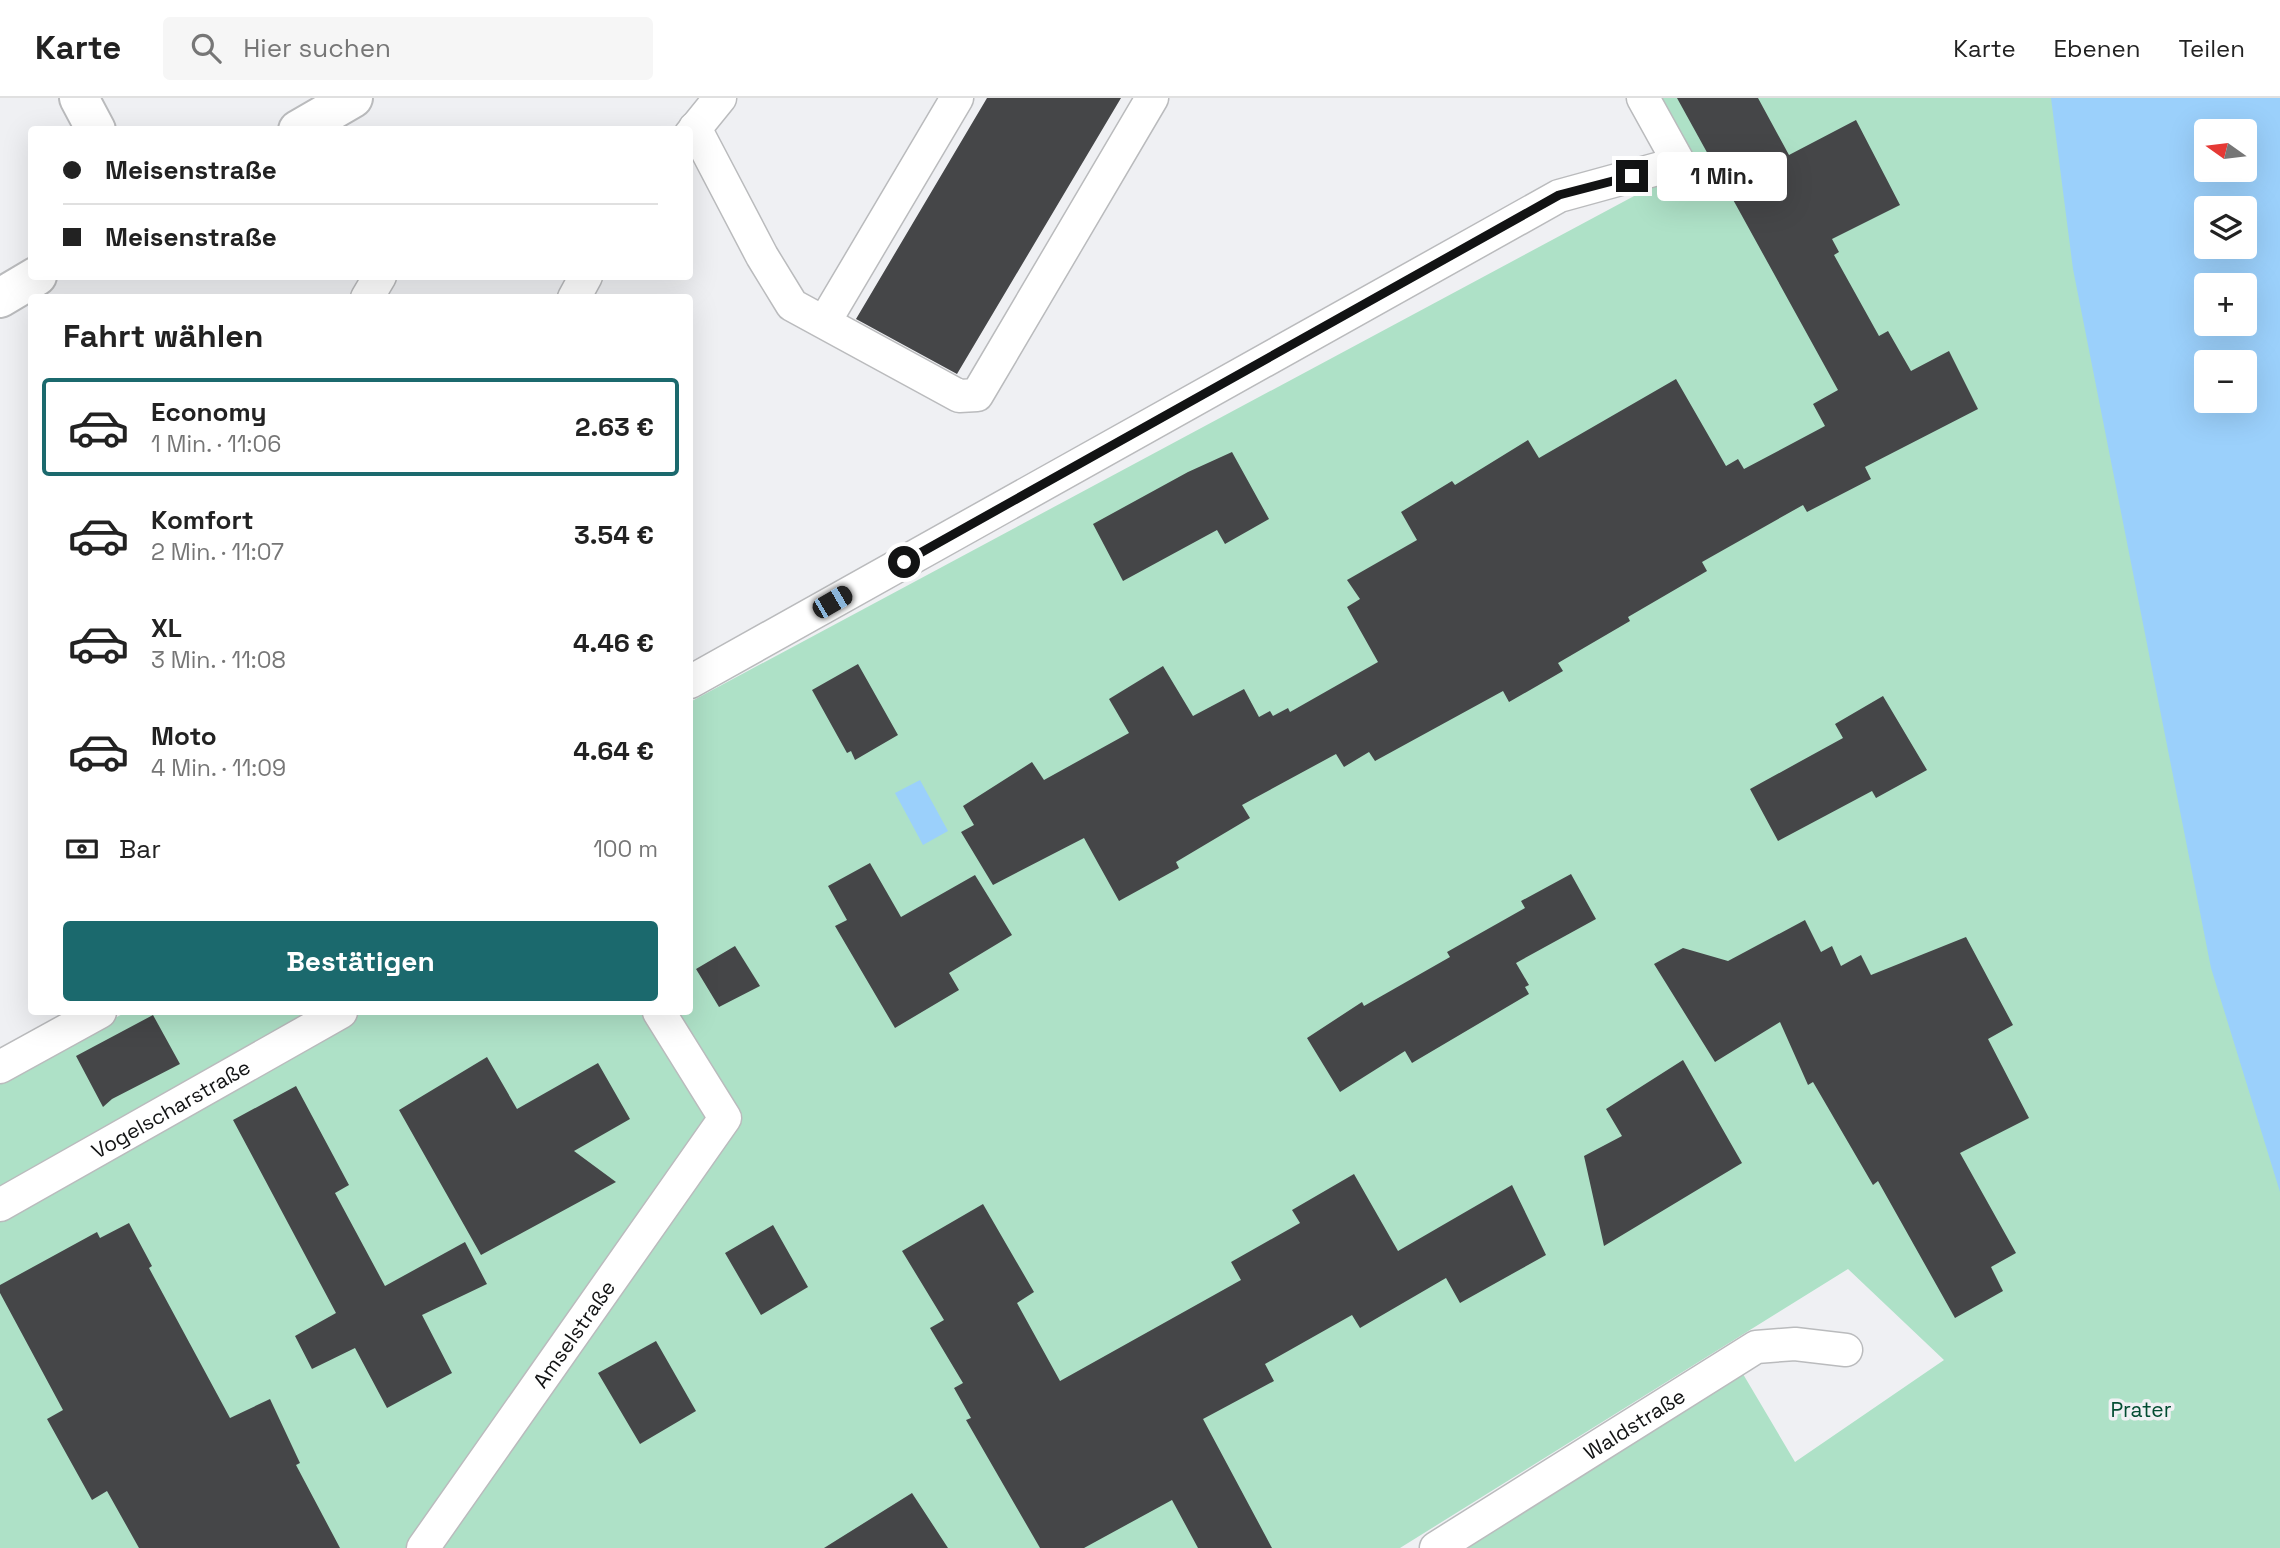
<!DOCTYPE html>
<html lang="de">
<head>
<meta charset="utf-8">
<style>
	:root { --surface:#fff; --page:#f6f6f6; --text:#222; --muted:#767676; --line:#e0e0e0; --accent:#1b696d }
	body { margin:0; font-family:"Space Grotesk",sans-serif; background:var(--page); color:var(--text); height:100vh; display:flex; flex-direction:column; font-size:26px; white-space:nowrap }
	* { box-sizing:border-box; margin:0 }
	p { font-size:23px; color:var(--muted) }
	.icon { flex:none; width:38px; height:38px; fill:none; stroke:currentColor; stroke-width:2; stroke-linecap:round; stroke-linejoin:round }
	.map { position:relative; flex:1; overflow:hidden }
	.drawer { position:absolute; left:28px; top:196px; width:665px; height:721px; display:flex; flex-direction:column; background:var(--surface); border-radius:7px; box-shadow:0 7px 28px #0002 }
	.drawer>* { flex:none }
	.banner { position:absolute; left:28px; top:28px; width:665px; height:154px; border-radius:7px; box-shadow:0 7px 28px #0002; display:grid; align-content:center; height:154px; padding:0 35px; background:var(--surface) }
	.needle { width:46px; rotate:284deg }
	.tools { position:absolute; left:2194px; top:21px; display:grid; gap:14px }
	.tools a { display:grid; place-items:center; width:63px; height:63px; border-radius:7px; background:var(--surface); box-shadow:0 7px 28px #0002; font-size:35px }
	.end { position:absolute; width:32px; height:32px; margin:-16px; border:9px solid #121314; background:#fff; box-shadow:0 0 0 4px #fff }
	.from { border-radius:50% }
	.bubble { position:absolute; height:49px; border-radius:7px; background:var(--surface); box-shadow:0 7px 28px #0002; font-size:23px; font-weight:800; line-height:49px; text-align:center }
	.car { position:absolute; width:21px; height:42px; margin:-21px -10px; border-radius:9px; box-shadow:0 0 5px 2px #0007; background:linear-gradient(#222 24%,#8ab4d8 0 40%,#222 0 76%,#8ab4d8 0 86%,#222 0) }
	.banner b { display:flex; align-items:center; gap:24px; height:66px; font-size:26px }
	.banner b+b { border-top:2px solid var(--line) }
	.banner i { width:18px; height:18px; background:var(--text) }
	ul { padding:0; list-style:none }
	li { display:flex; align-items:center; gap:21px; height:98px; margin:0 14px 10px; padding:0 21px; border:4px solid transparent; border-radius:7px }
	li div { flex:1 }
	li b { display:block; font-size:26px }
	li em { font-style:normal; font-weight:800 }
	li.on { border-color:var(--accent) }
	li>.icon { width:63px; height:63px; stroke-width:1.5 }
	h2 { padding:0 35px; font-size:32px; line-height:84px }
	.pay { display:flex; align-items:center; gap:18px; height:77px; padding:0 35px; font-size:26px }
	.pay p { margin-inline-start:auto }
	.action { display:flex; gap:14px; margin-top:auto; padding:14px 35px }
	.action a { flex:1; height:80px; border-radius:7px; background:var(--accent); color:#fff; font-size:28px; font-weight:800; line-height:80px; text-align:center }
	header { display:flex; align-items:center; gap:42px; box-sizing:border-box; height:98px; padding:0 35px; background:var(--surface); border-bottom:2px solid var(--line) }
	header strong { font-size:33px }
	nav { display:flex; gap:38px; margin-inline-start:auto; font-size:24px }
	.search { width:490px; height:63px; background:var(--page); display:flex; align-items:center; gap:18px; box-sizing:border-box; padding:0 24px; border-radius:7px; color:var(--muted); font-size:26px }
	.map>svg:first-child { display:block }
	.green { fill:#aee1c7; fill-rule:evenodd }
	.water { fill:#9bd0fb; fill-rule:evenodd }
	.building { fill:#454648 }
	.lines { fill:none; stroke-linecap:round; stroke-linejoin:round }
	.service-casing { stroke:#babbbd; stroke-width:35 }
	.minor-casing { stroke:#babbbd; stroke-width:42 }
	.service { stroke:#fff; stroke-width:32 }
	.minor { stroke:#fff; stroke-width:38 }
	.route { stroke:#121314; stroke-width:9 }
	.labels { text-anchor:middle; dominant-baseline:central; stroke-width:7; stroke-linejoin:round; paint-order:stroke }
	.street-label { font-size:21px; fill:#121314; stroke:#eff0f3 }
	.park-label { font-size:21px; fill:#034c32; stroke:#eff0f3 }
</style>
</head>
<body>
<header>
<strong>Karte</strong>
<div class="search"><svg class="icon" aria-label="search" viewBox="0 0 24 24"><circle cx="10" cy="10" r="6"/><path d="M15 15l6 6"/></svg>Hier suchen</div>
<nav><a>Karte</a><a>Ebenen</a><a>Teilen</a></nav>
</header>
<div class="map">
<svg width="2280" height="1450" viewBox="0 0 2280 1450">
	<rect width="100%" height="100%" fill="#eff0f3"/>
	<path class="green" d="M1657 0H2280V1450H1467L1743 1276 1795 1364 1944 1262 1848 1171 1400 1450H0V983L126 914H690V604L1692 67ZM2207 33H2245V72H2207ZM2207 110H2245V149H2207ZM2207 187H2245V226H2207ZM2207 264H2245V303H2207Z"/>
	<path class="water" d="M2051 0H2280V1094L2211 870 2073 171ZM2207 33H2245V72H2207ZM2207 110H2245V149H2207ZM2207 187H2245V226H2207ZM2207 264H2245V303H2207Z
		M920 682 948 733 923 747 895 695Z"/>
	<path class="building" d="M987 0H1121L957 276 856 221Z
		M1677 0H1758L1789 57 1856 22 1900 107 1832 141 1839 154 1834 157 1879 238 1888 233 1911 273 1949 253 1978 311 1865 369 1871 381 1807 414 1803 407 1702 464 1707 473 1628 519 1630 523 1558 565 1563 573 1509 604 1503 593 1375 663 1369 654 1344 669 1336 656 1242 707 1250 720 1176 764 1179 770 1119 803 1084 740 993 787 961 734 974 727 963 708 1032 664 1044 682 1129 635 1109 601 1163 568 1193 618 1244 591 1259 619 1270 613 1273 618 1288 610 1290 614 1378 564 1347 509 1360 501 1347 482 1417 442 1401 414 1452 383 1455 387 1528 342 1539 360 1676 281 1726 368 1738 361 1744 371 1825 328 1813 306 1838 292Z
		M1232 354 1269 421 1225 446 1217 432 1123 483 1093 426 1188 374Z
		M858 566 898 637 855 662 851 653 847 655 812 592Z
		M1883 598 1927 672 1876 700 1872 693 1778 743 1750 691 1843 640 1835 626Z
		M870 765 901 819 975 777 1012 837 949 875 959 892 895 930 835 828 847 822 828 788Z
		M1571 776 1596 821 1516 865 1529 887 1525 889 1529 896 1412 965 1405 953 1340 994 1307 940 1362 904 1364 908 1450 859 1447 854 1525 810 1521 803Z
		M1805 822 1821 854 1832 848 1841 868 1861 857 1871 877 1966 839 2013 927 1988 941 2029 1020 1960 1055 2016 1155 1991 1169 2003 1193 1955 1220 1878 1083 1873 1087 1813 984 1808 987 1780 924 1715 964 1654 866 1683 850 1728 863Z
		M735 848 760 888 719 909 696 871Z
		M153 917 180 966 112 1001 103 1009 76 958Z
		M487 959 517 1011 598 965 630 1021 574 1053 616 1084 481 1157 399 1012Z
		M1683 962 1742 1065 1604 1148 1584 1058 1622 1038 1606 1011Z
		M296 988 349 1087 335 1095 385 1188 465 1144 487 1186 422 1217 452 1275 387 1310 355 1250 312 1271 295 1238 336 1215 233 1022Z
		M1354 1076 1398 1153 1512 1087 1546 1157 1460 1205 1446 1180 1360 1230 1352 1217 1265 1266 1274 1283 1203 1321 1272 1450H1198L1172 1402 1084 1450H1040L966 1322 971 1320 954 1290 963 1285 930 1230 944 1222 902 1153 983 1106 1034 1194 1017 1205 1060 1283 1241 1182 1231 1164 1300 1125 1292 1112Z
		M129 1125 152 1168 149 1170 230 1320 270 1301 300 1365 296 1367 340 1450H139L107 1393 92 1402 47 1321 63 1312 0 1195V1187L97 1134 100 1140Z
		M773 1127 808 1189 761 1217 725 1155Z
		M656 1243 696 1313 640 1346 598 1275Z
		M912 1395 948 1450H824Z"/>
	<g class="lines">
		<defs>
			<g id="service">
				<path d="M695 30 762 158 792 207 959 298 977 297 1152 0"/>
				<path d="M690 37 720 0"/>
				<path d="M367 200 380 178"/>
				<path d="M574 200 586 178"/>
				<path d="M825 223 957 0"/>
				<path d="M690 584 1559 98 1679 65 1643 0"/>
				<path d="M0 969 100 914"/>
				<path id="s1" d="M0 1107 341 914"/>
				<path id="s2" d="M423 1450 725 1020 659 914"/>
				<path id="s3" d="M1436 1450 1756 1249 1795 1246 1846 1252"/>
			</g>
			<path id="minor" d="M79 0 96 32
				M298 32 353 0
				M0 200 37 178"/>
		</defs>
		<use href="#service" class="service-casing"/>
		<use href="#minor" class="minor-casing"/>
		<use href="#service" class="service"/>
		<use href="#minor" class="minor"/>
	</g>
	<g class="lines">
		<path class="route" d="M904 464 1559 97 1632 78"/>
	</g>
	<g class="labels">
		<g class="street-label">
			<text stroke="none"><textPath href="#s1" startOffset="196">Vogelscharstraße</textPath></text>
			<text stroke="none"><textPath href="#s2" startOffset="262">Amselstraße</textPath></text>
			<text stroke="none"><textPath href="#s3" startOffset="234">Waldstraße</textPath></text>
		</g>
		<g class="park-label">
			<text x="2141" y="1311">Prater</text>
		</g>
	</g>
</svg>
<div class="tools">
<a><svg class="needle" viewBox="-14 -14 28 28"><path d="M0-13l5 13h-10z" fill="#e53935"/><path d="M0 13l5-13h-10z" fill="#767676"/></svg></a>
<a><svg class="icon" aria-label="layers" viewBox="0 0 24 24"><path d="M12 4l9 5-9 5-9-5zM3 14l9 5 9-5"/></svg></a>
<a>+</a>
<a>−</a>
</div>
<i class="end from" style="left:904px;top:464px"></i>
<i class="end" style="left:1632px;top:78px"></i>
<div class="bubble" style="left:1657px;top:54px;width:130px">1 Min.</div>
<i class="car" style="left:832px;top:504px;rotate:60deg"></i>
<div class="banner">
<b><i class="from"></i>Meisenstraße</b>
<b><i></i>Meisenstraße</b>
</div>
<section class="drawer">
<h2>Fahrt wählen</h2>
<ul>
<li class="on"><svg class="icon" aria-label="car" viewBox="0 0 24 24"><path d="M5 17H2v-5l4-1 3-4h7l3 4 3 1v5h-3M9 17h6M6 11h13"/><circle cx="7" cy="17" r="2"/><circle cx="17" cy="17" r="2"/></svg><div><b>Economy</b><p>1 Min. · 11:06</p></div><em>2.63 €</em></li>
<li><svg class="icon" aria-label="car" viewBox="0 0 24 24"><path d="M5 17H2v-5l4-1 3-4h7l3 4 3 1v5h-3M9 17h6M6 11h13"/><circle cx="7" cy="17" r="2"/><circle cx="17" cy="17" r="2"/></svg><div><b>Komfort</b><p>2 Min. · 11:07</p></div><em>3.54 €</em></li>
<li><svg class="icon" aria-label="car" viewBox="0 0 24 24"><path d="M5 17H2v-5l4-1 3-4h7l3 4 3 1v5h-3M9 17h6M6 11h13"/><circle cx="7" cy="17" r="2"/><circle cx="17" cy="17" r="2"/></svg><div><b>XL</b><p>3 Min. · 11:08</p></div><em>4.46 €</em></li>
<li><svg class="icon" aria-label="car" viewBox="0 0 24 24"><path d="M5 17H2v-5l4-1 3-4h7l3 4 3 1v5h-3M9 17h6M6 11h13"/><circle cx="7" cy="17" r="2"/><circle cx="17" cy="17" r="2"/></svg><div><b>Moto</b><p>4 Min. · 11:09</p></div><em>4.64 €</em></li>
</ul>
<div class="pay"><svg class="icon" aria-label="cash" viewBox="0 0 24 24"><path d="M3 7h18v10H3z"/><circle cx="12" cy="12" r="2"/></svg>Bar<p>100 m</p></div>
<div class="action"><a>Bestätigen</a></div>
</section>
</div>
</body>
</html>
